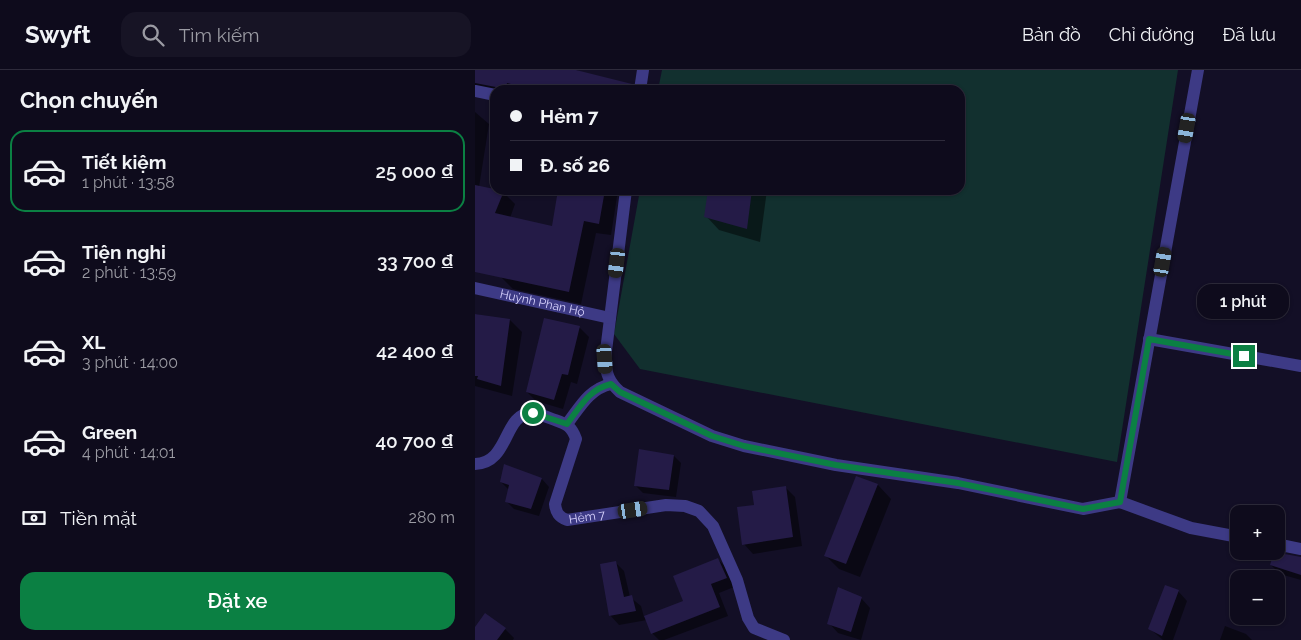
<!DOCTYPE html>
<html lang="vi">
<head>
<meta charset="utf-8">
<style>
	:root { --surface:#0e0b1c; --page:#171425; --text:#f1f3f6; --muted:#9b9ba3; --line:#2e2b3b; --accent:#0b8043 }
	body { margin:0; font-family:Raleway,sans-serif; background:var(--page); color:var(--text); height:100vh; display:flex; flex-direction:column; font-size:19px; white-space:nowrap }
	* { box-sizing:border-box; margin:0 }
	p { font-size:16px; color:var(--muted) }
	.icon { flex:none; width:28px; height:28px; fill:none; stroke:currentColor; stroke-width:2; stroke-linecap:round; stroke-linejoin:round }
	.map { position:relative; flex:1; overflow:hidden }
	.details { display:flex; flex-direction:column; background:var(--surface); width:475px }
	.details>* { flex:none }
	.hud { position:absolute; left:15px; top:15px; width:475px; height:110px; border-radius:15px; box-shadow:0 1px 4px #0004,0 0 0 1px var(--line); display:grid; align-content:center; height:110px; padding:0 20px; background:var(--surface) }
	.tools { position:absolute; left:755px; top:435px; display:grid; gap:10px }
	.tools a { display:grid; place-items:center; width:55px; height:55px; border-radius:10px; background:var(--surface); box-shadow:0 1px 4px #0004,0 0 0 1px var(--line); font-size:25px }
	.end { position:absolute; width:22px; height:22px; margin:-11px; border:6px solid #0b8043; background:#fff; box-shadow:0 0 0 2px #fff }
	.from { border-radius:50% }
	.bubble { position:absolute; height:35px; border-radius:15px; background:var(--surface); box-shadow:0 1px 4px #0004,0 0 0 1px var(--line); font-size:16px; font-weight:600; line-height:35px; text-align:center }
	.car { position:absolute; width:15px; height:30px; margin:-15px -8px; border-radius:6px; box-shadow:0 0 4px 1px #0007; background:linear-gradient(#222 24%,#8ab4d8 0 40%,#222 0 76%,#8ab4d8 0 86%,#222 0) }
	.hud b { display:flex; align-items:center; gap:18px; height:48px; font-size:19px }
	.hud b+b { border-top:1px solid var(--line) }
	.hud i { width:12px; height:12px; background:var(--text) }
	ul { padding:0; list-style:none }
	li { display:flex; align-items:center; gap:15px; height:82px; margin:0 10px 8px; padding:0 10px; border:2px solid transparent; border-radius:15px }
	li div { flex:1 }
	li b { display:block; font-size:19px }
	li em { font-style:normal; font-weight:600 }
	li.current { border-color:var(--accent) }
	li>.icon { width:45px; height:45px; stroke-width:1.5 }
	h2 { padding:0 20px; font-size:22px; line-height:60px }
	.pay { display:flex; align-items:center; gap:12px; height:55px; padding:0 20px; font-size:19px }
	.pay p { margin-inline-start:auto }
	.action { display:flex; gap:10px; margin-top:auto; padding:10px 20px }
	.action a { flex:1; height:58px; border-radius:15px; background:var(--accent); color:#fff; font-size:20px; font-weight:600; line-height:58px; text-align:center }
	header { display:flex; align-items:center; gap:30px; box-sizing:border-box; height:70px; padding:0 25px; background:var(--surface); border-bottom:1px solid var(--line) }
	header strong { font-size:24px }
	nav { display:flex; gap:28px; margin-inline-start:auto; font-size:18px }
	.search { width:350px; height:45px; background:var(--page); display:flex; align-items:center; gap:12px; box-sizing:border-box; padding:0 18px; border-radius:15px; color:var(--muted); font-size:19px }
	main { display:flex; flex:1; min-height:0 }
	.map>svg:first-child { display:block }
	.green { fill:#12302f }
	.shadow { fill:#0007 }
	.building { fill:#241b47 }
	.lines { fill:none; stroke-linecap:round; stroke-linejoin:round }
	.minor { stroke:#3d3a85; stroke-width:12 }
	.route { stroke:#0b8043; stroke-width:6 }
	.labels { text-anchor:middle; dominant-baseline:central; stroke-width:4.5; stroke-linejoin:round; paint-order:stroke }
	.street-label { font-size:12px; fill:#d9d4ff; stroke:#130f26 }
</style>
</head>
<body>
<header>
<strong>Swyft</strong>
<div class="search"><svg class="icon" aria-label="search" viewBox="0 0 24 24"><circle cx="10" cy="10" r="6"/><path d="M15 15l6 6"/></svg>Tìm kiếm</div>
<nav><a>Bản đồ</a><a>Chỉ đường</a><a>Đã lưu</a></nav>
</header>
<main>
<section class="details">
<h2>Chọn chuyến</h2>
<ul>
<li class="current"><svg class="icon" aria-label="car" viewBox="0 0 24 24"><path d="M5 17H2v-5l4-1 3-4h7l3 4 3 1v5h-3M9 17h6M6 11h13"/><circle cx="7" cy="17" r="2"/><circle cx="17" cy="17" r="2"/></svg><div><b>Tiết kiệm</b><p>1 phút · 13:58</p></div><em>25 000 ₫</em></li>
<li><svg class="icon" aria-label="car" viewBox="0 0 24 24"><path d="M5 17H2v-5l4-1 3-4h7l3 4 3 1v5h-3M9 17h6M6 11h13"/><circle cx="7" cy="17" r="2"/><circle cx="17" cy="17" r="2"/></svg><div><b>Tiện nghi</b><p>2 phút · 13:59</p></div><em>33 700 ₫</em></li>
<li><svg class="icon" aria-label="car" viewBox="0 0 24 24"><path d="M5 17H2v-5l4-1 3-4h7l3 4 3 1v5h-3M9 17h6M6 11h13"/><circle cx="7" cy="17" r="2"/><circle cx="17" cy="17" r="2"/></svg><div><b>XL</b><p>3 phút · 14:00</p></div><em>42 400 ₫</em></li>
<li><svg class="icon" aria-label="car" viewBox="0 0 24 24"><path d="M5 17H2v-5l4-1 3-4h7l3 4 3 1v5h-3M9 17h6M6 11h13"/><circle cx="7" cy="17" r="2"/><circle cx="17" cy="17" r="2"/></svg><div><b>Green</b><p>4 phút · 14:01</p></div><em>40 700 ₫</em></li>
</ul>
<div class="pay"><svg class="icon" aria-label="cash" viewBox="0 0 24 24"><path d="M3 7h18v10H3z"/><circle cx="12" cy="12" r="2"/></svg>Tiền mặt<p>280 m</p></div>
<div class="action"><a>Đặt xe</a></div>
</section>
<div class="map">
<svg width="826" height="570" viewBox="0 0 826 570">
	<rect width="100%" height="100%" fill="#130f26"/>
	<path class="green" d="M187 0H703L642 392 165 299 139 264 165 120H485V20H183Z"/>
	<path class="shadow" d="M0 0H101L156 20 0 21Z
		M0 42 14 54 4 117 28 122 40 134 35 148 78 157 84 120H143L136 165 121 163 106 234 38 219 26 207 0 199Z
		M234 120H292L285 172 244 160 231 146Z
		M0 244 35 250 47 262 37 326 0 316Z
		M70 250 105 258 114 267 102 314 96 312 88 339 61 331 52 322Z
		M165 381 199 386 206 393 201 427 168 423 161 416Z
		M382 408 403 415 416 429 385 507 364 499 350 485Z
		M67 409 74 417 64 446 39 439 31 431 34 420 26 412Z
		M310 417 320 427 327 476 278 484 269 474 281 436Z
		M826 487V510L805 504 796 495Z
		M243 490 252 498 259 517 244 523 253 546 189 570H184L177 563 172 550 144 555 135 545 140 492 149 501 155 527 166 536 169 547 210 532Z
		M703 521 712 531 698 570H688L675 559Z
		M386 528 395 538 386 570 363 563 354 553Z
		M750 556 771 564 777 570H745Z
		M0 559H30L39 568 38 570H0Z"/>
	<path class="building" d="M0 0H101L157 14 156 20H58L32 13 31 19 0 13Z
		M0 115 29 121 20 143 77 156 83 120H130L124 154 109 151 94 222 0 202Z
		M233 120H277L272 159 229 147Z
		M0 244 35 249 26 316 2 309 3 306H0Z
		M69 248 105 256 93 305 87 304 79 330 51 322Z
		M164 379 199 385 194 420 159 416Z
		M29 394 67 408 56 439 30 432 34 415 25 412Z
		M381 406 403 414 371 494 349 486Z
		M311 416 318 467 267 475 262 437 279 435 277 421Z
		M799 482 826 487V505L795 495Z
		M243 488 252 508 236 514 245 537 176 564 169 546 208 531 198 506Z
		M141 491 149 527 157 525 161 541 134 546 125 494Z
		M690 515 704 520 687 566 673 559Z
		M363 517 387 527 376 562 352 554Z
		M10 543 31 558 22 570H0V557Z"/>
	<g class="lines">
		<g class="minor">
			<path d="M165 20 168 0"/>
			<path d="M0 21 20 25"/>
			<path d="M151 120 130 289C131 304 134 312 145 322L237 366 269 376 361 395 483 413 608 439 645 432"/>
			<path id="s1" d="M0 218 135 248"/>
			<path d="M674 269 826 296"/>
			<path d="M92 354C105 337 114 319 136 314"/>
			<path id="s2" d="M0 394C35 393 28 343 57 343 64 343 73 348 80 350 92 354 97 357 101 369L80 434C81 443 84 447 92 450L191 435 210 436 224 441 238 456 262 510 273 548 279 558 309 570"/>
			<path d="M645 432 723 0"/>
			<path d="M645 432 716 458 764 467"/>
			<path d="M801 474 826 479"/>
		</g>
	</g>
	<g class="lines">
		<path class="route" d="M58 343 92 354C105 337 114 319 136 314L145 322 237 366 269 376 361 395 483 413 608 439 645 432 674 269 769 286"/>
	</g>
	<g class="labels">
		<g class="street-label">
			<text stroke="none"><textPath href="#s1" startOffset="69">Huỳnh Phan Hộ</textPath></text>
			<text stroke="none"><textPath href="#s2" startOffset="245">Hẻm 7</textPath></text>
		</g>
	</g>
</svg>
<div class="tools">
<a>+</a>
<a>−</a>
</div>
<i class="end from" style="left:58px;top:343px"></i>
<i class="end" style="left:769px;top:286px"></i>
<div class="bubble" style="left:722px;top:214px;width:92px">1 phút</div>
<i class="car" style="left:712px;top:58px;rotate:190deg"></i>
<i class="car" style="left:688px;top:192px;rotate:10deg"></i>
<i class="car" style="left:142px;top:193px;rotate:187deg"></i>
<i class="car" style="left:130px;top:289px;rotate:176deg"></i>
<i class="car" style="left:158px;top:440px;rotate:81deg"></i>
<div class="hud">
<b><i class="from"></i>Hẻm 7</b>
<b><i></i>Đ. số 26</b>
</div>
</div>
</main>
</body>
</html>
